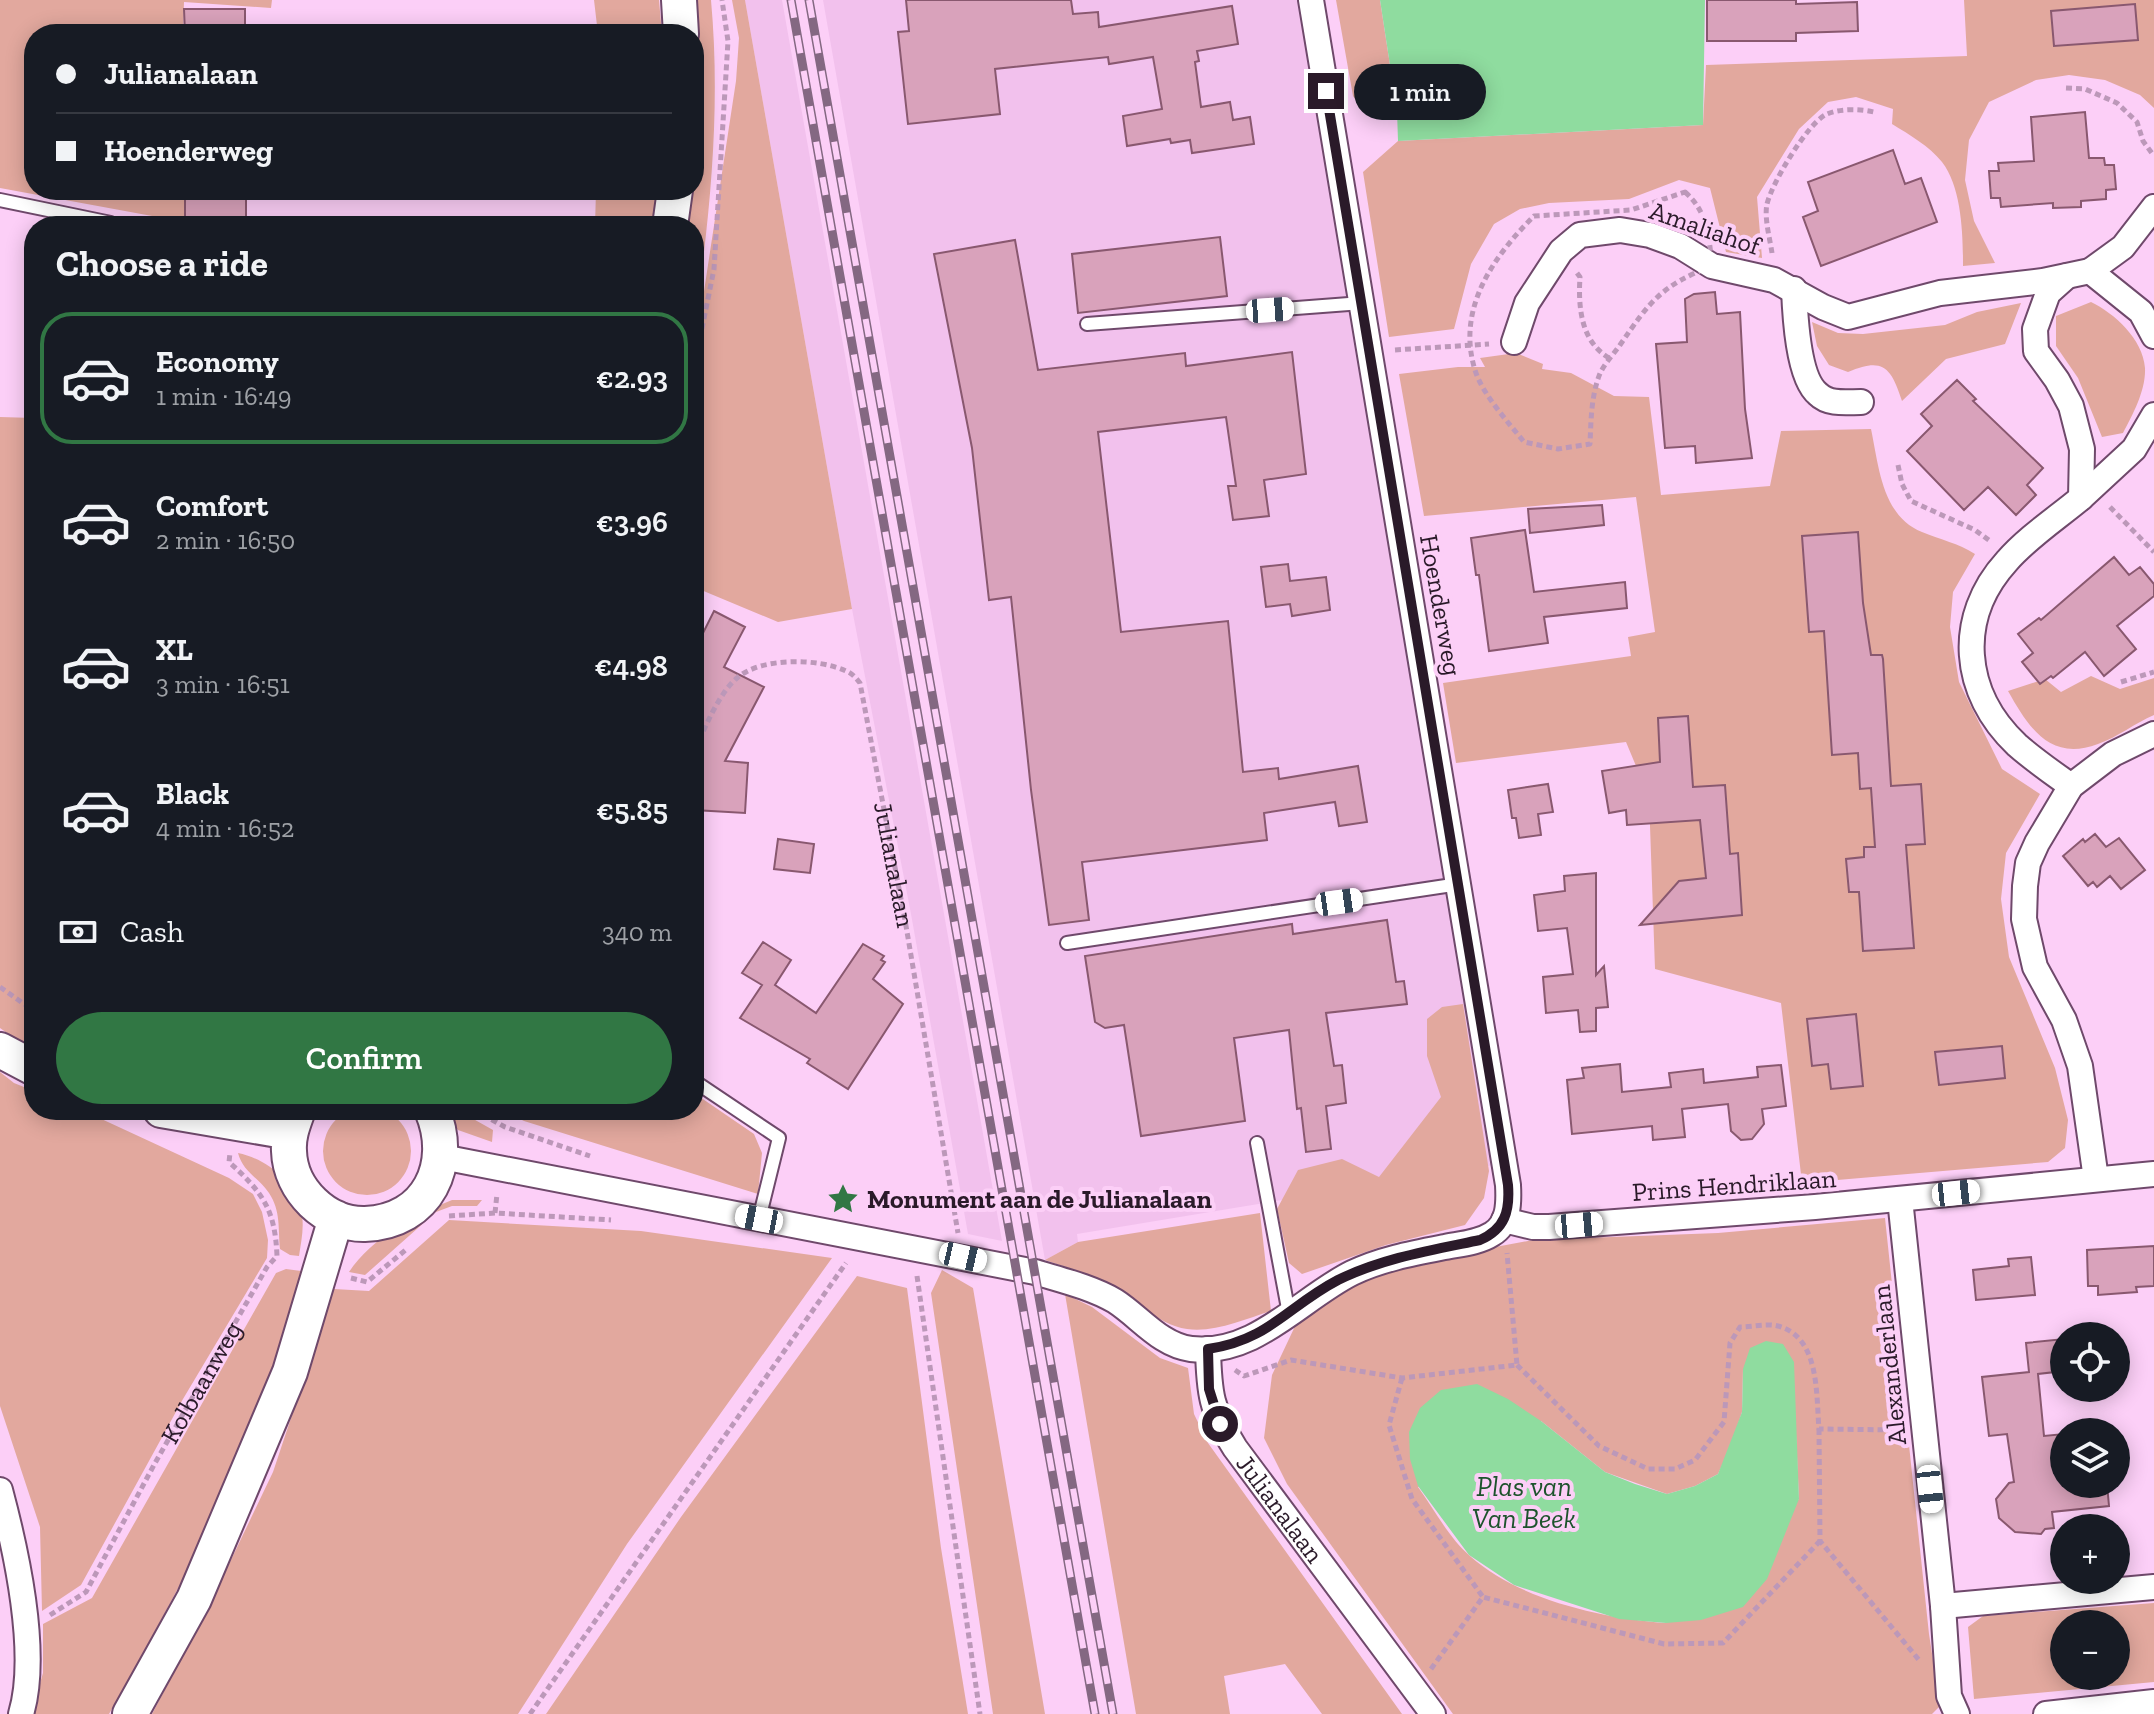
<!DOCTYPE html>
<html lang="en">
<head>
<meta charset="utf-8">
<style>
	:root { --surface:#171b24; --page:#20242c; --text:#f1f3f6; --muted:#9ea1a6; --line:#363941; --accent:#317744 }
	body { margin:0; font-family:"Zilla Slab",serif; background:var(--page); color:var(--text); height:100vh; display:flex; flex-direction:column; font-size:30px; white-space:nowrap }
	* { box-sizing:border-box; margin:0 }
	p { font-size:26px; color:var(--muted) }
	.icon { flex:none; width:44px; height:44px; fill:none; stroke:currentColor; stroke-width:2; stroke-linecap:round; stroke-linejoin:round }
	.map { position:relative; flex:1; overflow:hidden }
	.details { position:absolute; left:24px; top:216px; width:680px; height:904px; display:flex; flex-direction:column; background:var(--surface); border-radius:32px; box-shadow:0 4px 20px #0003 }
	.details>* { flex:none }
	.hud { position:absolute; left:24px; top:24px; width:680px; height:176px; border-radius:32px; box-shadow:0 4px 20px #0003; display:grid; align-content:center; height:176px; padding:0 32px; background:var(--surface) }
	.fabs { position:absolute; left:2050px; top:1322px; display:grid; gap:16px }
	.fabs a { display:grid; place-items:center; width:80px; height:80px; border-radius:50%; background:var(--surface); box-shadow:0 4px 20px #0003; font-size:40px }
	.end { position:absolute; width:36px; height:36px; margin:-18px; border:10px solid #2a1a29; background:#fff; box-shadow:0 0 0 4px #fff }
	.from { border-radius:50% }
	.bubble { position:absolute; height:56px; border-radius:28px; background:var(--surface); box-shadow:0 4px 20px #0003; font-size:26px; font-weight:600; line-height:56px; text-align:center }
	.car { position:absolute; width:24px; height:48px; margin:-24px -12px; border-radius:10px; box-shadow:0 0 6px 2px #0007; background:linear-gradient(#fff 24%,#345 0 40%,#fff 0 76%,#345 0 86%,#fff 0) }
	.hud b { display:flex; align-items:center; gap:28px; height:76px; font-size:30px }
	.hud b+b { border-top:2px solid var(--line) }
	.hud i { width:20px; height:20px; background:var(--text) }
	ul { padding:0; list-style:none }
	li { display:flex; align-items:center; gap:24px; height:132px; margin:0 16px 12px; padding:0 16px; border:4px solid transparent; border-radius:32px }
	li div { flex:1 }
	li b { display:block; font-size:30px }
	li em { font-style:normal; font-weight:600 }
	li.current { border-color:var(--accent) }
	li>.icon { width:72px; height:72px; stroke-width:1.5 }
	h2 { padding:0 32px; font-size:36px; line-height:96px }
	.pay { display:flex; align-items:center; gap:20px; height:88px; padding:0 32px; font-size:30px }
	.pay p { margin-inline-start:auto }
	.button { display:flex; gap:16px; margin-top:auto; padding:16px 32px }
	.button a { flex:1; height:92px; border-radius:48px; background:var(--accent); color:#fff; font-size:32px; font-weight:600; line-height:92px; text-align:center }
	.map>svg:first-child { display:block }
	.built { fill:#f2c1ed }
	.green { fill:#e2a89e; fill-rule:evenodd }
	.water { fill:#8fdc9f }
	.building { fill:#d9a2bb; stroke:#89586f; stroke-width:2 }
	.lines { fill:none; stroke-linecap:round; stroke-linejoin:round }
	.lane-casing { stroke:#6f496b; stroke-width:16 }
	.street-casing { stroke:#6f496b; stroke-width:28 }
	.secondary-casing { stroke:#6f496b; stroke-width:38 }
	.path { stroke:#bc98b9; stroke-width:5; stroke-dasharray:6 4; stroke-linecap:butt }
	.lane { stroke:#fff; stroke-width:12 }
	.street { stroke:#fff; stroke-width:24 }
	.secondary { stroke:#fff; stroke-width:34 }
	.rail-casing { stroke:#846882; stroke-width:9 }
	.rail { stroke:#fccff7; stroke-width:6; stroke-dasharray:18; stroke-linecap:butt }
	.route { stroke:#2a1a29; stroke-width:10 }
	.labels { text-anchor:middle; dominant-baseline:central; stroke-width:8; stroke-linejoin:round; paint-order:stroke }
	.street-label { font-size:26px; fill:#2a1a29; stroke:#fccff7 }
	.poi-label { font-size:26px; font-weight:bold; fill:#2a1a29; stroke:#fccff7; text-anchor:start }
	.water-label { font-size:28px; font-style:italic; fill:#1d532c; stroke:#fccff7 }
</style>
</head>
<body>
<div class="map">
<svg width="2154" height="1714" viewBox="0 0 2154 1714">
	<rect width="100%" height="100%" fill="#fccff7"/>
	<path class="built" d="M745 0H782L1002 1241 968 1234 911 914 852 609Z
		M823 0H1302L1493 1165 1077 1234 1078 1242 1045 1260Z"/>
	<path class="green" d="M0 0H272L271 8 184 2 183 34H34V190H185V226H163V218L0 188Z
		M594 0H659L662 34H598Z
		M689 0H711C721 109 710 219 694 326V226H685L688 190H694V34Z
		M732 0H745L852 609 778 622 694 587V357L736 81 739 38Z
		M1336 0H1380L1397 111 1366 114 1353 96Z
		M1964 0H2154V108L2140 95 2105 80 2069 75 2036 80 1989 102 1969 140 1965 180 1974 221 1995 263 1963 266C1963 235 1962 188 1942 162 1929 146 1910 135 1892 124L1893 109 1856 97 1828 102 1799 129 1757 197 1762 258 1726 252 1710 188 1679 180 1629 199 1549 203 1520 209 1494 224 1471 264 1454 329 1389 337 1363 172 1398 141 1703 125 1706 65 1967 56Z
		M596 190H656L652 226H595Z
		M2091 302C2114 313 2143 339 2145 368 2146 390 2133 414 2123 433L2102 437 2078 378 2056 346V316Z
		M2021 303 2005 344 1946 359 1902 401C1891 367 1883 357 1848 372L1829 365 1817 346 1812 322 1838 333 1863 334 1945 325 1977 312Z
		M1516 353 1543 364 1542 369 1571 373 1614 396 1649 397 1661 495 1770 486 1781 431 1871 429C1879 467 1882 516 1922 532 1941 540 1958 543 1975 554L1953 592 1950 627 1959 682 2002 769 2040 794 2006 853 2001 899 2009 957 2055 1068 2068 1120 2065 1148 2048 1162 1802 1183 1781 1003 1655 969 1649 797 1626 742 1456 763 1443 683 1631 656 1628 637 1655 632 1636 497 1424 516 1399 374 1458 367H1485L1480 358Z
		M0 417 34 418V1052L0 1028Z
		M2091 676 2120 689 2154 678V715C2135 723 2118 737 2098 744 2050 762 2029 728 2008 691L2045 679 2061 692Z
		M1463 1004 1489 1171 1484 1198 1465 1225 1386 1245 1302 1274 1289 1263 1277 1209 1298 1170 1342 1159 1379 1177 1441 1097 1427 1056V1019L1442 1007Z
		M0 1072 14 1083 34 1091V1110H82L229 1178 253 1194 262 1212 268 1240 267 1258 183 1399 81 1585 42 1611 40 1527 0 1406Z
		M694 1093 754 1134 762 1153 758 1194 524 1121 502 1110H694Z
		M323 1151a44 44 0 1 1 88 0a44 44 0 1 1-88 0Z
		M441 1110H464L468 1116 493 1130 492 1142 458 1130Z
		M238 1153C266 1159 294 1180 301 1211 305 1225 301 1242 299 1256L290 1255 280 1249C278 1229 281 1211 269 1193 258 1177 243 1172 238 1153Z
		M452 1200H482L477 1206H452L436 1212 365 1275 349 1272C372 1238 414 1215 452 1200Z
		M1260 1213 1271 1311C1245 1319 1214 1333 1187 1329 1156 1325 1132 1294 1103 1281 1085 1272 1064 1267 1045 1260L1078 1242Z
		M1885 1218 1929 1634 1940 1706 1932 1714H1453L1287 1484 1264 1438 1272 1375 1297 1322 1326 1294 1384 1268 1533 1240 1718 1233ZM1743 1369 1796 1435 1799 1499 1666 1623C1602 1618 1519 1600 1470 1556 1449 1538 1434 1509 1418 1487L1541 1421 1605 1472 1667 1494 1695 1486 1718 1474 1730 1448 1742 1412Z
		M449 1220 641 1231 832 1258 627 1544 518 1714H152L208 1608 273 1472 334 1289 369 1291Z
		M286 1269 301 1271C291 1306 284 1343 272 1377 231 1495 170 1606 109 1714H31L43 1673V1624L92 1598 276 1273Z
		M942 1270 973 1288 1045 1714H993L931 1293Z
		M857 1276 907 1288 941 1548 968 1714H546L681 1517Z
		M1065 1294 1092 1307 1160 1358 1188 1368 1194 1414 1208 1443 1402 1714H1322L1285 1664 1224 1676 1230 1714H1136Z
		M2154 1603V1682L1974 1699 1968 1627 1983 1616ZM2064 1624H2116V1676H2064Z"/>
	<path class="water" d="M1380 0H1705L1703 125 1398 141 1397 111Z
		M1766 1341 1783 1344 1794 1362 1799 1499 1767 1579 1743 1607 1701 1620 1666 1623 1619 1619 1514 1585 1469 1555 1418 1486 1410 1459 1409 1432 1420 1408 1441 1390 1477 1384 1508 1399 1541 1421 1605 1472 1635 1484 1667 1494 1695 1486 1718 1474 1742 1412 1743 1369 1750 1348Z"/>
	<path class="building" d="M906 0H1071L1073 14 1098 12 1099 27 1232 6 1238 44 1197 51 1199 61 1195 62 1201 107 1230 102 1233 120 1250 117 1254 144 1192 153 1190 140 1171 143 1170 139 1127 146 1123 116 1162 109 1153 57 1109 64 1108 57 995 69 1000 114 908 124 898 32 909 31Z
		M1707 0H1796V4L1857 2 1858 31 1796 33V41H1707Z
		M2135 4 2138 40 2054 46 2051 11Z
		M184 9H245V34H185Z
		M2085 112 2089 158H2104L2105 165H2114L2116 189 2106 190V199L2081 201V207L2053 208V203L2001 207 2000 198H1991L1989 171H1999L1998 163 2034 161 2031 117Z
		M1893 150 1905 184 1921 178 1937 222 1821 266 1803 217 1818 211 1808 182Z
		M185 190H246V226H185Z
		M1220 237 1227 296 1078 313 1072 254Z
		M1015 240 1038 370 1185 353 1186 366 1292 352 1306 474 1264 480 1269 516 1233 520 1228 486H1236L1226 417 1098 432 1121 632 1228 621 1243 772 1278 768 1279 779 1358 766 1367 822 1339 826 1335 802 1264 813 1267 840 1082 862 1089 920 1049 925 1031 790 1011 597 989 600 972 448 934 254Z
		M1715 292 1717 314 1740 312 1745 409 1752 458 1696 463 1695 446 1665 448 1656 344 1687 342 1685 299 1694 294Z
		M1957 380 1976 399 1973 401 2043 468 2027 485 2036 495 2016 515 1988 487 1964 510 1907 451 1932 426 1921 414Z
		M1602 505 1604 525 1530 533 1528 509Z
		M1525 530 1534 592 1625 582 1627 608 1544 617 1548 643 1489 651 1479 575H1476L1471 538Z
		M1858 532 1863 603 1871 655H1882L1883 659 1891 786 1921 784 1925 844 1906 845 1914 948 1863 951 1859 892H1849L1846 859 1864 857V847H1875L1871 788 1860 789 1858 753 1832 755 1824 631 1809 632 1802 536Z
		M2114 557 2129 575 2140 567 2154 584V596L2117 626 2136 649 2104 676 2085 652 2053 678 2051 676 2040 684 2022 662 2033 653 2018 634 2039 618 2041 620Z
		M1288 564 1290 581 1326 577 1330 610 1292 616 1290 604 1266 607 1261 567Z
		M714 611 745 627 724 667 764 687 725 761 748 763 745 813 694 810V651Z
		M1688 716 1693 787 1725 785 1730 854 1738 853 1742 915 1640 925 1679 881 1706 878 1700 820 1627 825 1626 810 1609 813 1602 771 1660 762 1658 718Z
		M1548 784 1553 812 1538 814 1541 835 1519 838 1516 818H1512L1508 790Z
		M2095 834 2106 847 2119 838 2145 870 2121 889 2110 876 2097 887 2093 882 2088 886 2063 856 2083 839 2085 842Z
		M778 839 814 844 810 873 774 869Z
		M1596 873V975L1604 966 1608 1007 1596 1008V1031L1580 1032 1578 1010 1546 1013 1543 977 1573 974 1567 928 1538 931 1534 895 1565 891 1564 876Z
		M1387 920 1396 982 1404 981 1407 1004 1326 1013 1334 1066 1342 1065 1346 1103 1326 1106 1331 1149 1306 1152 1301 1108 1297 1109 1289 1030 1234 1038 1245 1121 1141 1136 1124 1025 1105 1028 1095 1022 1085 956 1292 924 1293 934Z
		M763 942 791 960 775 985 816 1013 863 944 884 956 881 960 885 962 873 979 903 1004 848 1089 807 1063 810 1059 740 1018 762 985 742 973Z
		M1856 1014 1863 1086 1831 1089 1828 1064 1812 1066 1807 1019Z
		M2002 1046 2005 1078 1939 1085 1935 1052Z
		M1620 1064 1622 1092 1671 1087 1669 1073 1703 1069 1704 1083 1758 1077 1757 1067 1781 1065 1786 1106 1762 1109 1764 1124 1752 1139 1741 1140 1731 1131 1728 1104 1682 1109 1685 1137 1653 1140 1652 1126 1572 1134 1567 1080 1584 1078 1582 1068Z
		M2154 1246V1286L2136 1287 2137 1292 2098 1295V1286H2088L2087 1250Z
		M2031 1257 2035 1295 1976 1300 1973 1270 2009 1266 2008 1259Z
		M2064 1339V1371L2038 1374 2044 1436 2064 1434V1484H2107L2109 1506 2052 1512 2054 1528 2045 1529 2041 1534 2015 1532 1999 1518 1996 1499 2009 1483 2014 1482 2007 1434 1989 1436 1982 1377 2029 1372 2026 1343Z"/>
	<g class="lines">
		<defs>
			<path id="lane" d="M0 200 111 223 113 226
				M1087 324 1362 303
				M1067 943 1459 884
				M694 1081 779 1138 759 1219
				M1257 1143 1289 1314"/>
			<g id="street">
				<path d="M2154 207 2123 247 2090 271 2141 312 2154 336"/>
				<path d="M2067 276 2048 293 2035 329 2036 351 2057 380 2071 406 2082 449 2081 498C2057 518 2028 537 2007 561 1955 618 1962 693 2017 745 2034 760 2053 773 2071 786"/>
				<path d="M1794 289C1795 314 1798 378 1818 394 1829 405 1847 402 1861 402"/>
				<path d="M1514 342 1527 303 1561 251 1580 235 1620 230 1650 235 1680 246 1712 266 1774 280 1823 307 1848 317 1940 293 2043 281 2090 271"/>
				<path d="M2081 498 2134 449 2154 415"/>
				<path d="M442 1157 1035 1272C1061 1280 1091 1287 1115 1301 1140 1317 1160 1345 1191 1349 1255 1356 1300 1299 1352 1273 1381 1259 1414 1253 1445 1247 1460 1244 1478 1243 1492 1234 1509 1224 1509 1203 1508 1185L1311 0"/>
				<path d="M2096 1179 2080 1066 2064 1020 2035 967 2024 919 2025 886 2028 863 2037 843 2071 786 2113 754 2154 734"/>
				<path d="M1900 1199 1943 1606 1949 1696 1957 1714"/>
				<path d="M1504 1220 1533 1227H1549L1815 1207 2154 1174"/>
				<path id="s3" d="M1208 1349C1209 1393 1211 1410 1235 1448L1433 1714"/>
				<path d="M0 1490C16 1550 39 1654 21 1714"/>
				<path d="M1943 1606 2154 1587"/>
				<path d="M2046 1714 2154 1702"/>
			</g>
			<path id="secondary" d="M679 0 681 34
				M670 226 675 190
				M0 1050 34 1068
				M161 1110 290 1132
				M298 1110C293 1124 288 1136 289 1151 290 1190 326 1225 365 1224 428 1222 455 1164 432 1110
				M130 1714 194 1599 290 1372 336 1218"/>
		</defs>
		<use href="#lane" class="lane-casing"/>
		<use href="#street" class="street-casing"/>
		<use href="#secondary" class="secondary-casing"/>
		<g class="path">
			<path d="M2066 88 2085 89 2117 103 2137 122 2143 141 2154 156"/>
			<path d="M1685 192C1708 212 1709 237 1712 266 1662 285 1650 301 1620 345 1613 355 1603 365 1599 376 1591 398 1591 421 1590 444L1558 449 1524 442C1509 423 1482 394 1475 370 1456 309 1493 257 1534 216L1631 210Z"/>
			<path d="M1772 253C1770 239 1764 218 1767 204 1772 183 1806 126 1825 115 1839 108 1860 109 1874 112"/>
			<path d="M1577 273 1580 277C1578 308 1581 343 1611 359"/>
			<path d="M1395 350 1489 344"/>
			<path d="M694 368 714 269 728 41 722 0"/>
			<path d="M1898 465 1902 484 1911 501 1975 530 1990 541"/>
			<path d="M2110 507 2154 552"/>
			<path d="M2121 682 2154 672"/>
			<path id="s1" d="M695 749C705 728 719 693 737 678 761 657 818 658 846 671 852 673 856 678 860 683L905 920 958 1233"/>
			<path d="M0 987 34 1011"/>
			<path d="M474 1110 505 1127 590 1156"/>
			<path d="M495 1213 497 1194"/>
			<path d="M449 1216 495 1213 611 1220"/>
			<path d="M917 1276 980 1714"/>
			<path d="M351 1278 367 1282 408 1248"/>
			<path d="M1517 1365 1599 1446 1648 1469H1675L1695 1460 1724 1422 1730 1343 1740 1327C1752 1327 1767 1323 1778 1326 1820 1337 1816 1394 1819 1429L1900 1430"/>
			<path d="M1235 1370 1244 1376 1291 1360 1402 1378 1517 1365 1507 1253"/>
			<path d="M1402 1378 1389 1425 1412 1499 1483 1597"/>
			<path d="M1819 1429 1820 1541 1919 1660"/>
			<path id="s2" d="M50 1615 86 1592 155 1463 267 1267 277 1256C275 1209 263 1193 229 1162L230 1153"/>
			<path d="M1431 1669 1483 1597 1664 1644 1723 1643 1820 1541"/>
			<path d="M530 1714 846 1263"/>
		</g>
		<use href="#lane" class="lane"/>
		<use href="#street" class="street"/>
		<use href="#secondary" class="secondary"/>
		<defs>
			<path id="rail" d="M791 0 1095 1714
				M809 0 1113 1714"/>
		</defs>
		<use href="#rail" class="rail-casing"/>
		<use href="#rail" class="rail"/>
	</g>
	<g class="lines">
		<path class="route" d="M1220 1424 1209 1389 1208 1349C1269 1340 1288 1306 1338 1280 1383 1258 1432 1250 1480 1240 1505 1229 1510 1211 1508 1185L1326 91"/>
	</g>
	<defs>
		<symbol id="sight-bare" viewBox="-9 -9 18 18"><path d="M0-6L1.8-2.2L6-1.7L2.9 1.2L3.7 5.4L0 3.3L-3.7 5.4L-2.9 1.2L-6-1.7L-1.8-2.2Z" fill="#317744" stroke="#fccff7" stroke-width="2.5" paint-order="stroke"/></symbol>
	</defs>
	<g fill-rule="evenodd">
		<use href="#sight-bare" x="821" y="1177" width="44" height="44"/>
	</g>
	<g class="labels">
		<g class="street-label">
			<text transform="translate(1705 228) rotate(19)">Amaliahof</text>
			<text transform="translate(1441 605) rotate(80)">Hoenderweg</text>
			<text stroke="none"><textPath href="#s1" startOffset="400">Julianalaan</textPath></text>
			<text transform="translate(1734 1185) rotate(-4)">Prins Hendriklaan</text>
			<text transform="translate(1889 1365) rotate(-96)">Alexanderlaan</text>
			<text stroke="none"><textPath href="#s2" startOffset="282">Kolbaanweg</textPath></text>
			<text stroke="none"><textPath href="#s3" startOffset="180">Julianalaan</textPath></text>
		</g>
		<g class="poi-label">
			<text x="867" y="1199">Monument aan de Julianalaan</text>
		</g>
		<g class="water-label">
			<text x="1524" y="1486">Plas van<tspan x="1524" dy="32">Van Beek</tspan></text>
		</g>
	</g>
</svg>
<div class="fabs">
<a><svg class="icon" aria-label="locate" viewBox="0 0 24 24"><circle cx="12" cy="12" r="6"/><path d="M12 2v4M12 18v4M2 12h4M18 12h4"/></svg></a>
<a><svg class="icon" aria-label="layers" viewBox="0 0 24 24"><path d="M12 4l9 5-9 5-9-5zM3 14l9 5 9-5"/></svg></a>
<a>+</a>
<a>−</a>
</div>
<i class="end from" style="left:1220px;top:1424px"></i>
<i class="end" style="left:1326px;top:91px"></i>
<div class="bubble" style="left:1354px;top:64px;width:132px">1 min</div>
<i class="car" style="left:1270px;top:310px;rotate:86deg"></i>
<i class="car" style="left:1339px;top:902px;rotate:82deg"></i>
<i class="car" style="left:1956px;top:1193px;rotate:84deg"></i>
<i class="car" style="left:759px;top:1219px;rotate:281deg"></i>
<i class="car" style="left:1579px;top:1225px;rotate:85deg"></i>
<i class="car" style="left:963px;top:1257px;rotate:103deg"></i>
<i class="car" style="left:1930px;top:1489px;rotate:174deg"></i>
<div class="hud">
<b><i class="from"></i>Julianalaan</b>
<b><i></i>Hoenderweg</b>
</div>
<section class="details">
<h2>Choose a ride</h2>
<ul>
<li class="current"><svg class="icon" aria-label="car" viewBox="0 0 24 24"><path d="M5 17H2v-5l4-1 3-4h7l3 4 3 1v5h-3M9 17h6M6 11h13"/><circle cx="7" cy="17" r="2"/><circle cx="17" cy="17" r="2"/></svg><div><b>Economy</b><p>1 min · 16:49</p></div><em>€2.93</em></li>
<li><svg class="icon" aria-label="car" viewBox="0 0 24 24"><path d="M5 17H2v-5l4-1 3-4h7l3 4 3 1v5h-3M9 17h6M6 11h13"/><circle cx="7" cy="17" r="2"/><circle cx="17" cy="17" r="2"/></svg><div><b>Comfort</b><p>2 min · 16:50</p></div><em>€3.96</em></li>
<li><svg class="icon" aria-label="car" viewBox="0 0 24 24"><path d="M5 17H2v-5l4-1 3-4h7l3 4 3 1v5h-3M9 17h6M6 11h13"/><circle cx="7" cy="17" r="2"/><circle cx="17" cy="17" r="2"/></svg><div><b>XL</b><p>3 min · 16:51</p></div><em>€4.98</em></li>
<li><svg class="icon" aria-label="car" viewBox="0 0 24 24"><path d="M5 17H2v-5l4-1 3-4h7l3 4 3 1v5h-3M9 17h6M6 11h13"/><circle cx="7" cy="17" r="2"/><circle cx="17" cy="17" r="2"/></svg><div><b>Black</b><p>4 min · 16:52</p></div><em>€5.85</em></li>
</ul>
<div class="pay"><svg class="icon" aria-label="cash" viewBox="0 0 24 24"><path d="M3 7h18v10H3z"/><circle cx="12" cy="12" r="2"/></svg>Cash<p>340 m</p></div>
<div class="button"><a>Confirm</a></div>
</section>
</div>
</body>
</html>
